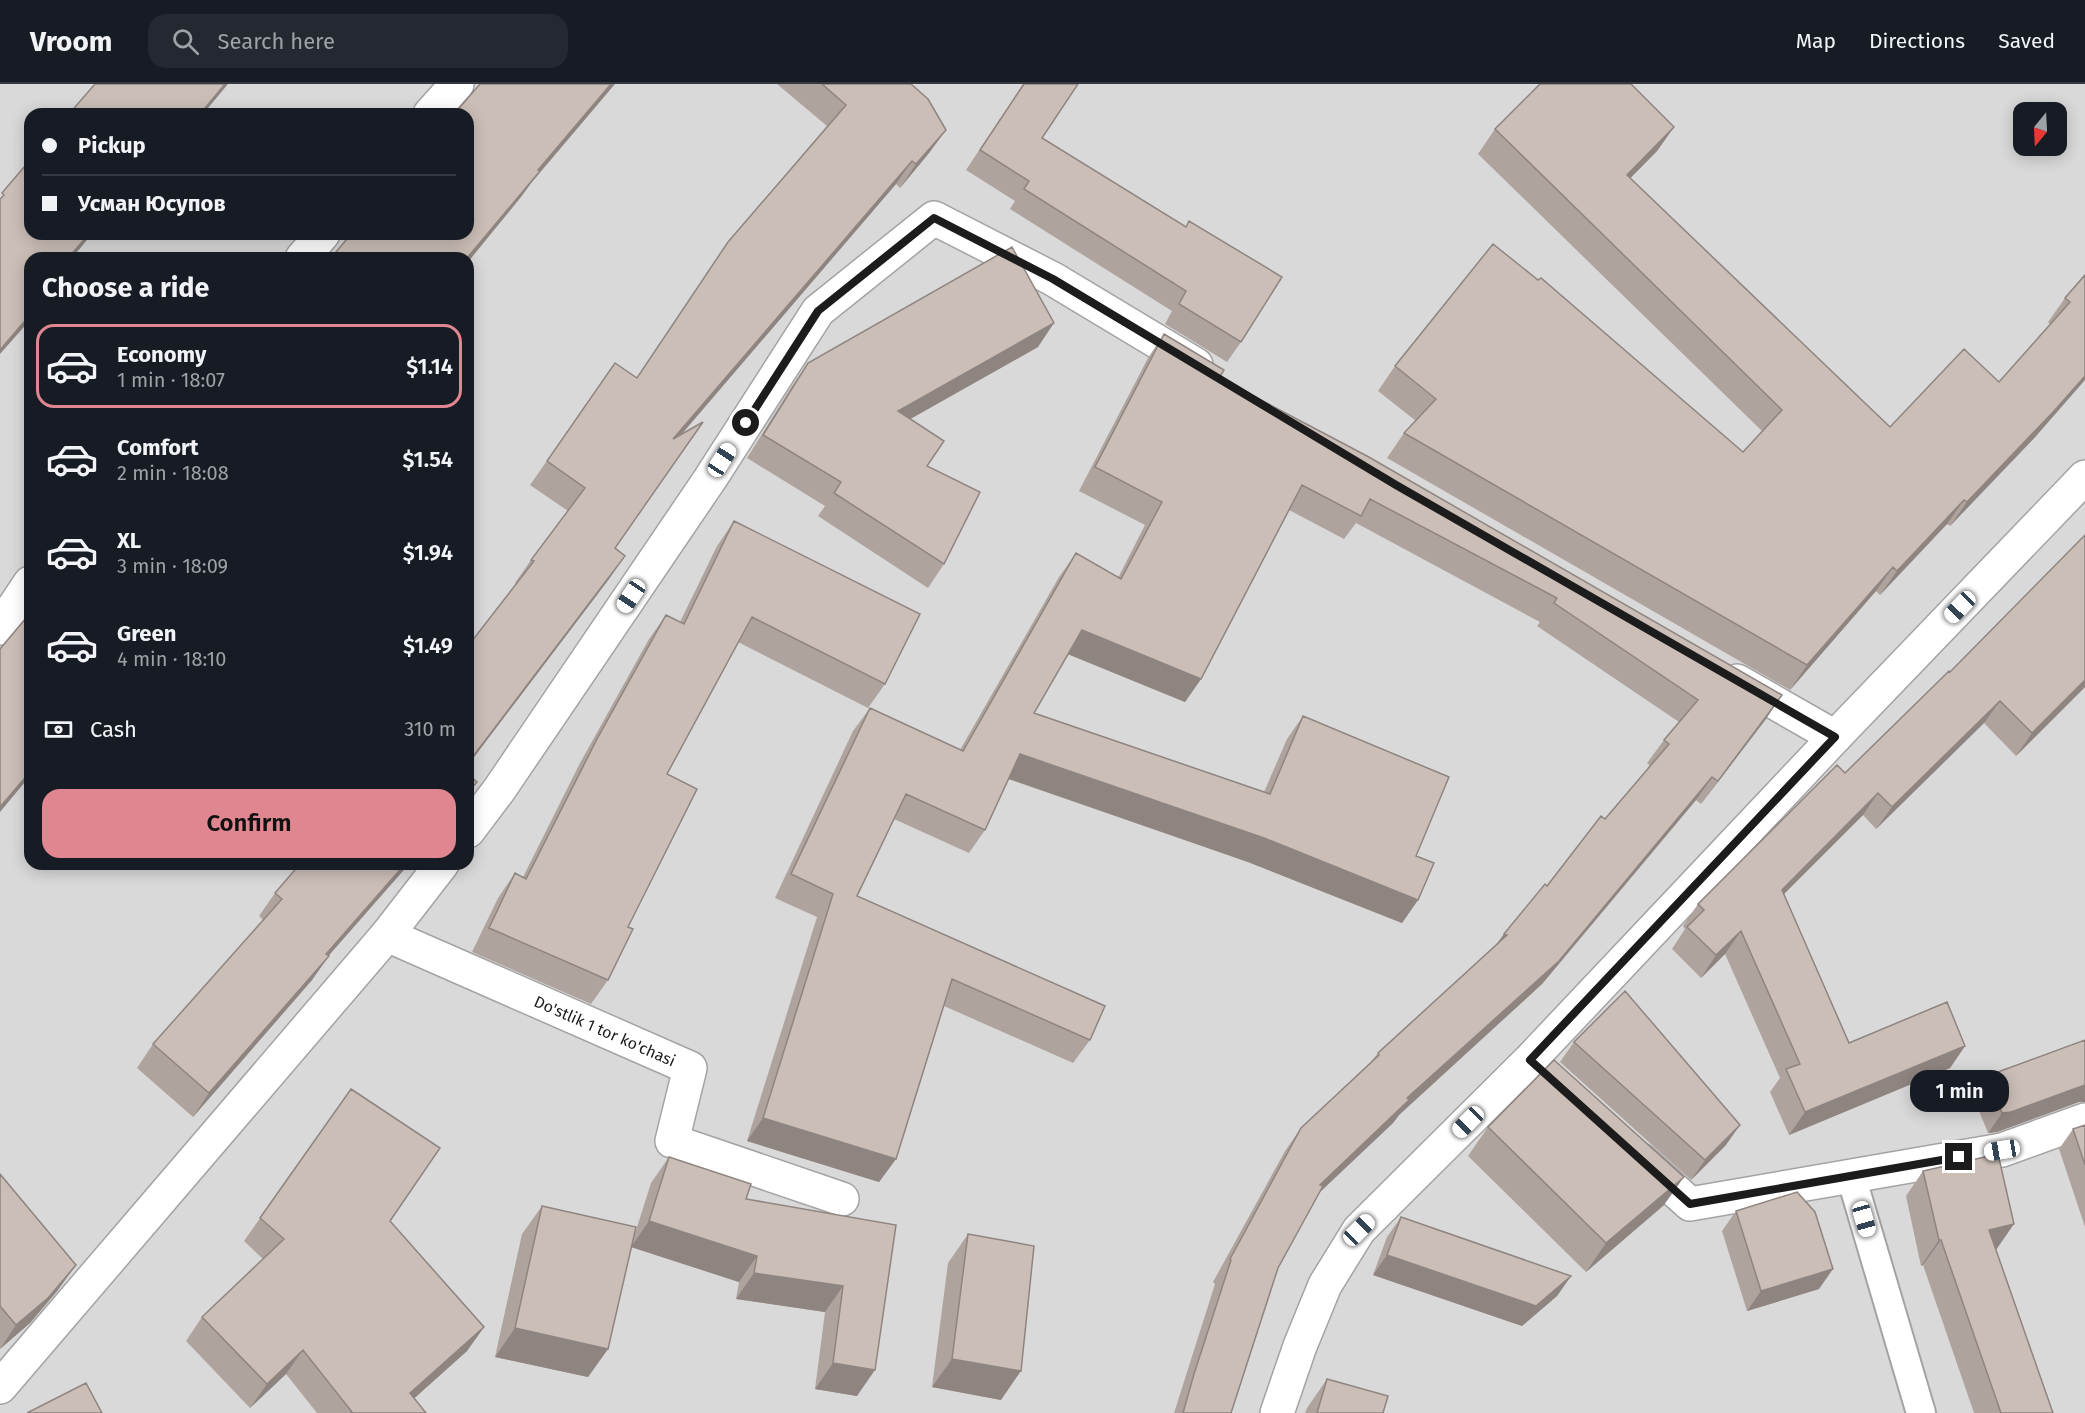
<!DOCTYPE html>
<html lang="en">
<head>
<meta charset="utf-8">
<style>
	:root { --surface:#171b24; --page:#242831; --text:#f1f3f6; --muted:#9ea1a6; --line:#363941; --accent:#df8690 }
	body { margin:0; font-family:"Fira Sans",sans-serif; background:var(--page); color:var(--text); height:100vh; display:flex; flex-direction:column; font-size:22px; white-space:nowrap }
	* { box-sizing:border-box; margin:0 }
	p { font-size:20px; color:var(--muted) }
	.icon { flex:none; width:33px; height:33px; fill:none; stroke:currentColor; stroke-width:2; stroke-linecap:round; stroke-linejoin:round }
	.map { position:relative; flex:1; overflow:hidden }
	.drawer { position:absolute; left:24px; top:168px; width:450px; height:618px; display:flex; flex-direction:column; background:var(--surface); border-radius:18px; box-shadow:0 3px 15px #0003 }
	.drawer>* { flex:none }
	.hud { position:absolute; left:24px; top:24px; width:450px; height:132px; border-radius:18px; box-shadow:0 3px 15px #0003; display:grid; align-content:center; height:132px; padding:0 18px; background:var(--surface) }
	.needle { width:39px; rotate:198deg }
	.tools { position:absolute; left:2013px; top:18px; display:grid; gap:12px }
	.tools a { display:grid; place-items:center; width:54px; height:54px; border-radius:12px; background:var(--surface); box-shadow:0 3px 15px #0003; font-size:30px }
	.end { position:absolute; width:27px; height:27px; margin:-14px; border:8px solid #1c1c1c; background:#fff; box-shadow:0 0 0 3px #fff }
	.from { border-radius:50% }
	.bubble { position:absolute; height:42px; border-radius:18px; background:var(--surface); box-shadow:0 3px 15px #0003; font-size:20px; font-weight:600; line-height:42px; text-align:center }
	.car { position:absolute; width:18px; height:36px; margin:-18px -9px; border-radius:8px; box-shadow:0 0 4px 2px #0007; background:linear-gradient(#fff 24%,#345 0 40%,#fff 0 76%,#345 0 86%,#fff 0) }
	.hud b { display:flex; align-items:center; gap:21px; height:57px; font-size:22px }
	.hud b+b { border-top:2px solid var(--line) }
	.hud i { width:15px; height:15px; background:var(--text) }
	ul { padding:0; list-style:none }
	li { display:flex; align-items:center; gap:18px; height:84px; margin:0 12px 9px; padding:0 6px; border:3px solid transparent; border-radius:18px }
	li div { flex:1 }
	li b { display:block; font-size:22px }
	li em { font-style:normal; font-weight:600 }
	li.on { border-color:var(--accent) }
	li>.icon { width:54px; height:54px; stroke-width:1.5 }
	h2 { padding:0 18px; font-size:27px; line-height:72px }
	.pay { display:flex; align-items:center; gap:15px; height:66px; padding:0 18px; font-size:22px }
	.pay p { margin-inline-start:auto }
	.cta { display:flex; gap:12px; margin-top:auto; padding:12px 18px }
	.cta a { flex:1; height:69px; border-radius:18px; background:var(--accent); color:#111; font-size:24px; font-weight:600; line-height:69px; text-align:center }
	header { display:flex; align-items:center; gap:36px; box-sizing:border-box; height:84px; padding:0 30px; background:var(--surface); border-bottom:2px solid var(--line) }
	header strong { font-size:28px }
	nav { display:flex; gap:33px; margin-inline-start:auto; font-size:21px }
	.search { width:420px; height:54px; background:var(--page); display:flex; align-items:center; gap:15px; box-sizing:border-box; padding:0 21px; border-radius:18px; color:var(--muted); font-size:22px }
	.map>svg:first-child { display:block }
	.residential { fill:#dad9d9; fill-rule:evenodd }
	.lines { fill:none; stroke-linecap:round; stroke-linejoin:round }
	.service-casing { stroke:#a3a3a3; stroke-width:32 }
	.minor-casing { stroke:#a3a3a3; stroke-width:36 }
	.service { stroke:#fff; stroke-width:28 }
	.minor { stroke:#fff; stroke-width:33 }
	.wall { fill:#afa39d }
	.shaded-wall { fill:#8e8580 }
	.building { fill:#cbbeb7; stroke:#8e8580; stroke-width:1.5 }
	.route { stroke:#1c1c1c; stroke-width:8 }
	.labels { text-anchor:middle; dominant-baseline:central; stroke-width:5; stroke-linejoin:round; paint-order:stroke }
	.street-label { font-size:16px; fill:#1c1c1c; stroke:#fff }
</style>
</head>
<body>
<header>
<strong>Vroom</strong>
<div class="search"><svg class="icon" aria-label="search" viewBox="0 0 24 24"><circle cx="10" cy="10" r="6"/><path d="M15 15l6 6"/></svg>Search here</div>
<nav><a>Map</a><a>Directions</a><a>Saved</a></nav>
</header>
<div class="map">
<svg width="2085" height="1329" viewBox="0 0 2085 1329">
	<rect width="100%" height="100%" fill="#efe9e1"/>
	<path class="residential" d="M0 0H2085V1329H0ZM2024 28H2056V62H2024ZM30 30H468V150H30ZM30 174H468V780H30Z"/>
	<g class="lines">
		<defs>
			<path id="service" d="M1851 1092 1921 1329"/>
			<g id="minor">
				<path d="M430 30 457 0"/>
				<path d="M302 174 323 150"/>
				<path d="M0 544 30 499"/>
				<path d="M1737 597 1835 653"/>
				<path d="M468 747 499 706 710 395 818 227 934 134 1053 195 1196 281"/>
				<path id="s1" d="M387 851 690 984 672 1057 842 1115"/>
				<path d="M1641 1076 1690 1120 2002 1066 2085 1036"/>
				<path d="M0 1303 387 851 442 780"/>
				<path d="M1277 1329 1300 1262 1325 1201 1359 1146 1530 976 1835 653 2085 393"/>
			</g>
		</defs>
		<use href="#service" class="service-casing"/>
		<use href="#minor" class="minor-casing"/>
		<use href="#service" class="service"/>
		<use href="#minor" class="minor"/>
	</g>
	<path class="wall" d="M777 0H911L946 46 929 69 900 104 896 100 680 351 615 464 609 495 468 681V562L516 500 515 499 531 476 568 427 530 401 615 279 637 294 728 158 827 42Z
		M1023 0H1078L1042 54 1241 258 1227 278 1165 240 1172 227 1010 125 1015 117 966 86Z
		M1674 43 1657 67 1630 94 1890 343 1999 298 2050 240 2048 238 2065 214 2085 191 2037 351 1950 442 1947 440 1880 511 1876 507 1790 606 1387 374 1404 349 1416 337 1378 307 1395 282 1743 368 1762 347 1478 70 1495 45Z
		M1164 250 1219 294 1766 635 1701 720 1696 716 1542 900 1399 1031 1393 1039 1318 1110 1278 1184 1231 1329H1174L1215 1200 1213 1198 1285 1067 1301 1044 1370 979 1378 969 1496 861 1605 735 1650 682 1647 679 1664 656 1679 638 1537 542 1540 538 1356 439 1344 455 1289 426 1201 595 1185 618 1068 570 1034 629 1264 708 1287 655 1303 632 1416 772 1418 816 1402 839 1248 778 1008 695 985 746 969 769 894 735 857 812 1090 956 1073 979 944 922 896 1075 879 1098 747 1057 817 833 775 814 853 647 870 624 960 666 1059 493 1076 469 1118 494 1145 441 1079 407 1148 274Z
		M1038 263 910 335 927 382 944 480 928 504 818 432 825 422 747 374 792 302 808 279Z
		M734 437 885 600 868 624 738 558 667 690 628 843 608 896 591 920 472 868 498 814 515 789 523 793 580 679 649 555 666 531 680 538 717 462Z
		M2085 451V603L2016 672 1984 639 1876 745 1863 731 1784 810 1849 959 1965 962 1950 984 1789 1051 1770 1008 1780 994 1725 870 1701 894 1672 865 1685 845 1683 842 1698 820 1845 689 1950 588Z
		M409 780 328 872 312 896 193 1033 137 984 153 960 263 836 259 832 275 809Z
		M1574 958 1726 1061 1691 1096 1560 978Z
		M1987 992 2079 1018 1997 1048 1988 1049 1973 1012Z
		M351 1005 390 1137 484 1243 467 1267 414 1314 426 1329H317L286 1290 250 1324 186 1257 202 1233 263 1175 244 1157Z
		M2085 1041V1143L2059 1065 2073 1045Z
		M1488 1043 1664 1121 1586 1188 1468 1072Z
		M669 1073 746 1115 896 1141 857 1312 815 1305 825 1228 736 1215 739 1198 631 1163 608 1265 588 1293 495 1273 522 1150 542 1122 632 1159 651 1099Z
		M1923 1087 1996 1166 2053 1329H1974L1923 1181 1921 1182 1906 1112Z
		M0 1090 58 1206 30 1239 0 1265Z
		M1736 1127 1819 1205 1747 1227 1722 1147Z
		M1401 1133 1571 1192 1557 1212 1522 1242 1373 1191 1387 1153Z
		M968 1150 1001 1316 932 1303 948 1179Z
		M1327 1295 1383 1329H1305L1307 1324Z"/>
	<path class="shaded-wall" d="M225 0H228L203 30H200Z
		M611 0H615L532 98 521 113 468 178V174H467L538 86Z
		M1674 43 1657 67 1610 115 1627 91Z
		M946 46 929 69 900 104 916 80Z
		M912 77 896 100 657 379 673 355Z
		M89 150H92L72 174H68Z
		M30 231V236L0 270V266Z
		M1054 239 1038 263 882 351 898 327Z
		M2085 292V296L2037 351 1950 442 1967 418Z
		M1964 416 1947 440 1880 511 1897 487Z
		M625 472 609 495 468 681V679Z
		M1893 483 1876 507 1790 606 1807 581Z
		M1082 546 1201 595 1185 618 1065 569Z
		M2085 596V603L2016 672 2032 649Z
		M1782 611 1766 635 1701 720 1718 697Z
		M2000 617 1984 639 1876 745 1892 723Z
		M1020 670 1264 754 1418 816 1402 839 1248 778 1004 693Z
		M30 688V692L0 728V723Z
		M1712 693 1696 716 1542 900 1399 1031 1393 1039 1303 1124 1320 1101 1407 1014Z
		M1878 709 1863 731 1766 828 1782 806Z
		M405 780H409L309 894 326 870Z
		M1741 847 1725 870 1701 894 1716 871Z
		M1504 850 1507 851 1487 873Z
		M329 872 312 896 193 1033 209 1009Z
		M1965 962 1950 984 1789 1051 1805 1028Z
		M2085 1001V1018H2079L1997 1048 1988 1049 2002 1029Z
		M763 1034 896 1075 879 1098 747 1057Z
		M1740 1041 1726 1061 1691 1096 1705 1076Z
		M1684 1093 1664 1121 1586 1188 1606 1159Z
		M649 1137 757 1172 739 1198 631 1163Z
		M2014 1140 1996 1166 1989 1146Z
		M1939 1156H1941L1923 1181 1921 1182Z
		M1387 1171 1571 1192 1557 1212 1522 1242 1373 1191Z
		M76 1181 58 1206 30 1239 0 1265 16 1241Z
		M1833 1185 1819 1205 1747 1227 1761 1207Z
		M754 1189 843 1202 825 1228 736 1215Z
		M484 1243 467 1267 398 1329 410 1309Z
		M515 1244 608 1265 588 1293 495 1273Z
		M303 1266 286 1290 250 1324 267 1300Z
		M952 1275 1021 1287 1001 1316 932 1303Z
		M833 1279 875 1286 857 1312 815 1305Z"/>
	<path class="building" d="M95 0H225L200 30H69Z
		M480 0H611L538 86 540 87 467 174H331L351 150H468V30H454Z
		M822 0H911L928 15 946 46 916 80 912 77 673 355 703 338 615 464 625 472 468 679V562L534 477 531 476 585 404 547 377 615 279 637 294 728 158 846 21Z
		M1024 0H1078L1042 54 1186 143 1189 137 1282 193 1241 258 1179 220 1186 207 1024 105 1029 97 980 66Z
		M1540 0H1631L1674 43 1627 91 1890 343 1964 265 1999 298 2070 218 2065 214 2085 191V292L2054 327 1967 418 1964 416 1897 487 1893 483 1807 581 1404 349 1436 315 1395 282 1493 160 1538 196 1541 194 1743 368 1782 326 1495 45Z
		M30 76V150H89L68 174H30V231L0 266V115L4 111 2 109Z
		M1012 163 1054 239 898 327 944 357 927 382 980 408 944 480 834 409 841 398 763 351 808 279Z
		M1164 250 1224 286 1219 294 1367 372 1782 611 1718 697 1712 693 1559 877 1407 1014 1409 1016 1320 1101 1323 1102 1278 1184 1231 1329H1183L1194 1290 1231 1176 1230 1175 1301 1044 1379 971 1378 969 1507 851 1504 850 1545 800 1547 802 1601 732 1605 735 1669 660 1664 656 1698 616 1554 519 1557 514 1370 415 1361 432 1302 401 1201 595 1082 546 1034 629 1270 710 1303 632 1449 693 1416 772 1434 779 1418 816 1264 754 1020 670 985 746 906 710 857 812 1105 922 1090 956 952 895 896 1075 763 1034 833 810 791 790 870 624 963 667 1076 469 1121 495 1162 418 1095 383Z
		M734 437 920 530 885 600 752 533 667 690 697 705 628 843 633 845 608 896 489 844 515 789 526 795 597 655 666 531 684 540Z
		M2085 451V596L2032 649 2000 617 1892 723 1878 709 1782 806 1849 959 1947 918 1965 962 1805 1028 1786 985 1800 980 1741 847 1716 871 1687 843 1704 826 1698 820 1837 681 1845 689 1949 587 1950 588Z
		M30 531V688L0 723V565L26 534Z
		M468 690 477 698 468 708Z
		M300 780H405L326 870 329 872 209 1009 153 960 282 815 275 809Z
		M1625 907 1740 1041 1705 1076 1574 958Z
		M2085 956V1001L2011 1028 2002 1029 1987 992Z
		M1554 976 1684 1093 1606 1159 1488 1043Z
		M351 1005 440 1064 390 1137 484 1243 410 1309 426 1329H350L352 1328 303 1266 267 1300 202 1233 284 1155 260 1134Z
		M2085 1041V1081L2073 1045Z
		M1998 1070 2014 1140 1989 1146 2053 1329H2001L1941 1156H1939L1923 1087Z
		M669 1073 751 1100 746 1115 896 1141 875 1286 833 1279 843 1202 754 1189 757 1172 649 1137Z
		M0 1090 76 1181 48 1214 16 1241 0 1222Z
		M1797 1108 1815 1128 1833 1185 1761 1207 1736 1127Z
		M542 1122 636 1143 608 1265 515 1244Z
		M1401 1133 1571 1192 1536 1222 1387 1171Z
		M968 1150 1034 1162 1021 1287 952 1275Z
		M1327 1295 1388 1312 1383 1329H1317Z
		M86 1299 102 1329H27Z"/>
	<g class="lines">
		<path class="route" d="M746 339 818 227 934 134 1053 195 1396 401 1835 653 1530 976 1690 1120 1959 1073"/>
	</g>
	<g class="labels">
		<g class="street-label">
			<text stroke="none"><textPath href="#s1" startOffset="238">Do'stlik 1 tor ko'chasi</textPath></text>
		</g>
	</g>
</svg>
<div class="tools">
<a><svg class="needle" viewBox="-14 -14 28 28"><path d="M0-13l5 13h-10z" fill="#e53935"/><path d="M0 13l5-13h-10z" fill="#9ea1a6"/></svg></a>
</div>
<i class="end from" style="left:746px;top:339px"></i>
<i class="end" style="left:1959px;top:1073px"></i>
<div class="bubble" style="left:1910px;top:986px;width:99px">1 min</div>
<i class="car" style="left:722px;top:376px;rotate:33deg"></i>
<i class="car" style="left:631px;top:512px;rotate:214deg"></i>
<i class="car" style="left:1960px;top:523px;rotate:224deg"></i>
<i class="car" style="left:1468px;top:1038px;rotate:225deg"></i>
<i class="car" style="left:2002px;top:1066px;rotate:261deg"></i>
<i class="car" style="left:1864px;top:1135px;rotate:164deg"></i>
<i class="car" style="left:1359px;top:1146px;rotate:45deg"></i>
<div class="hud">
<b><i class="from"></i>Pickup</b>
<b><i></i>Усман Юсупов</b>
</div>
<section class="drawer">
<h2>Choose a ride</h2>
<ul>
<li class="on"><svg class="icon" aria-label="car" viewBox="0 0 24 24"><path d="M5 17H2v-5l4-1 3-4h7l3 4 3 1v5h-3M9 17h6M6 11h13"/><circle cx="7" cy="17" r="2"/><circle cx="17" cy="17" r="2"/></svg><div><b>Economy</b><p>1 min · 18:07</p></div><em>$1.14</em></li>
<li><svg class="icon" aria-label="car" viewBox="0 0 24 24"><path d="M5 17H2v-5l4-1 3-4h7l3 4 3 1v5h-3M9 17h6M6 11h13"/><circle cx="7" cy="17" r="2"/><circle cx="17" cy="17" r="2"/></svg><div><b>Comfort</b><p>2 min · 18:08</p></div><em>$1.54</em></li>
<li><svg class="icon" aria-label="car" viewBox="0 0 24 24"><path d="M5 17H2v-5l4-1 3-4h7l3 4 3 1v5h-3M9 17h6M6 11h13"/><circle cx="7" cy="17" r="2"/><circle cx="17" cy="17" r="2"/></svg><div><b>XL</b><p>3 min · 18:09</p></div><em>$1.94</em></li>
<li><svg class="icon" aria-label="car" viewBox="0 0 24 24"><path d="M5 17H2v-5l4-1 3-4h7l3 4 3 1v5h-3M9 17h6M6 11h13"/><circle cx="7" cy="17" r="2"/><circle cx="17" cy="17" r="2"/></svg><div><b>Green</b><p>4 min · 18:10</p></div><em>$1.49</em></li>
</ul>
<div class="pay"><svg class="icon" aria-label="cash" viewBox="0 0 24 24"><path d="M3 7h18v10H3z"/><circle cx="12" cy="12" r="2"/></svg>Cash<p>310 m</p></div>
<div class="cta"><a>Confirm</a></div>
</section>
</div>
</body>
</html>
